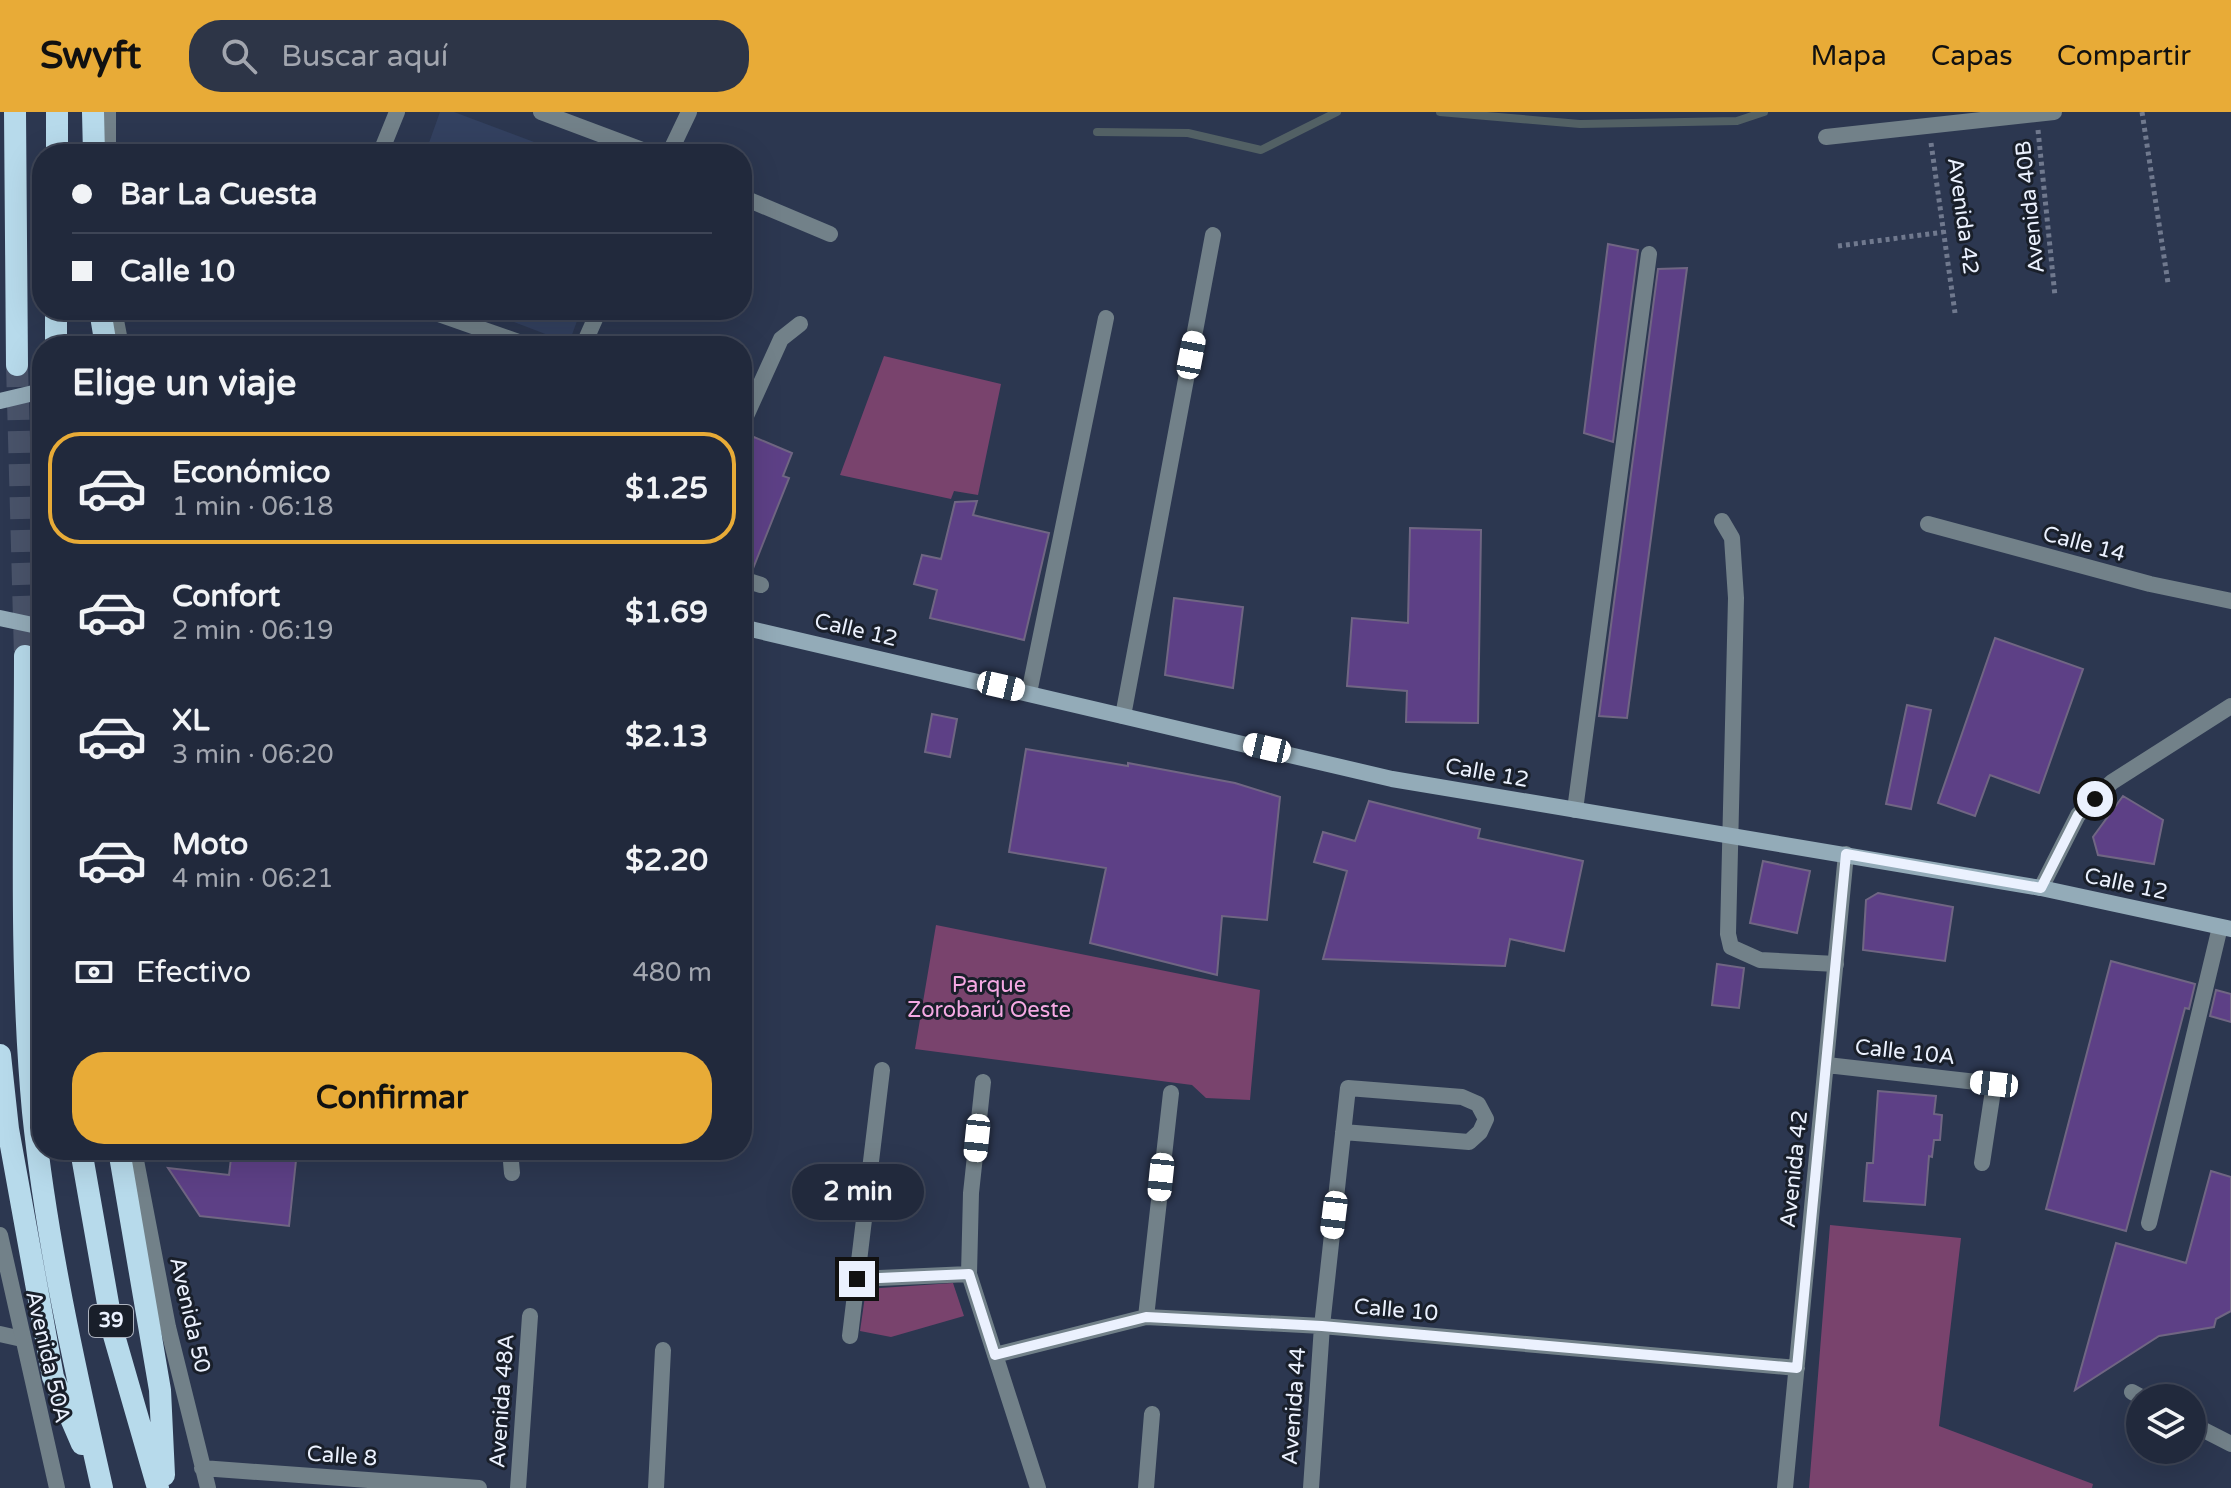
<!DOCTYPE html>
<html lang="es">
<head>
<meta charset="utf-8">
<style>
	:root { --surface:#21293c; --page:#2d3547; --text:#f1f3f6; --muted:#a2a6af; --line:#3e4556; --accent:#e8ab37 }
	body { margin:0; font-family:"Varela Round",sans-serif; background:var(--page); color:var(--text); height:100vh; display:flex; flex-direction:column; font-size:30px; white-space:nowrap }
	* { box-sizing:border-box; margin:0 }
	p { font-size:26px; color:var(--muted) }
	.icon { flex:none; width:44px; height:44px; fill:none; stroke:currentColor; stroke-width:2; stroke-linecap:round; stroke-linejoin:round }
	.map { position:relative; flex:1; overflow:hidden }
	.sheet { position:absolute; left:32px; top:224px; width:720px; height:824px; display:flex; flex-direction:column; background:var(--surface); border-radius:32px; box-shadow:0 8px 32px #0002,0 0 0 2px var(--line) }
	.sheet>* { flex:none }
	.guide { position:absolute; left:32px; top:32px; width:720px; height:176px; border-radius:32px; box-shadow:0 8px 32px #0002,0 0 0 2px var(--line); display:grid; align-content:center; height:176px; padding:0 40px; background:var(--surface) }
	.buttons { position:absolute; left:2126px; top:1272px; display:grid; gap:16px }
	.buttons a { display:grid; place-items:center; width:80px; height:80px; border-radius:50%; background:var(--surface); box-shadow:0 8px 32px #0002,0 0 0 2px var(--line); font-size:40px }
	.end { position:absolute; width:36px; height:36px; margin:-18px; border:10px solid #ebf1fe; background:#111; box-shadow:0 0 0 4px #111 }
	.from { border-radius:50% }
	.bubble { position:absolute; height:56px; border-radius:28px; background:var(--surface); box-shadow:0 8px 32px #0002,0 0 0 2px var(--line); font-size:26px; font-weight:700; line-height:56px; text-align:center }
	.car { position:absolute; width:24px; height:48px; margin:-24px -12px; border-radius:10px; box-shadow:0 0 6px 2px #0007; background:linear-gradient(#fff 24%,#345 0 40%,#fff 0 76%,#345 0 86%,#fff 0) }
	.guide b { display:flex; align-items:center; gap:28px; height:76px; font-size:30px }
	.guide b+b { border-top:2px solid var(--line) }
	.guide i { width:20px; height:20px; background:var(--text) }
	ul { padding:0; list-style:none }
	li { display:flex; align-items:center; gap:24px; height:112px; margin:0 16px 12px; padding:0 24px; border:4px solid transparent; border-radius:32px }
	li div { flex:1 }
	li b { display:block; font-size:30px }
	li em { font-style:normal; font-weight:700 }
	li.selected { border-color:var(--accent) }
	li>.icon { width:72px; height:72px; stroke-width:1.5 }
	h2 { padding:0 40px; font-size:36px; line-height:96px }
	.pay { display:flex; align-items:center; gap:20px; height:88px; padding:0 40px; font-size:30px }
	.pay p { margin-inline-start:auto }
	.button { display:flex; gap:16px; margin-top:auto; padding:16px 40px }
	.button a { flex:1; height:92px; border-radius:32px; background:var(--accent); color:#111; font-size:32px; font-weight:700; line-height:92px; text-align:center }
	header { display:flex; align-items:center; gap:48px; box-sizing:border-box; height:112px; padding:0 40px; background:var(--accent); color:#111 }
	header strong { font-size:38px }
	nav { display:flex; gap:44px; margin-inline-start:auto; font-size:28px }
	.search { width:560px; height:72px; background:var(--page); display:flex; align-items:center; gap:20px; box-sizing:border-box; padding:0 28px; border-radius:32px; color:var(--muted); font-size:30px }
	.map>svg:first-child { display:block }
	.built { fill:#334160 }
	.green { fill:#79436d }
	.lines { fill:none; stroke-linecap:round; stroke-linejoin:round }
	.stream { stroke:#526064; stroke-width:8 }
	.building { fill:#5d4086; stroke:#706683; stroke-width:2 }
	.trunk-tunnel { stroke:#49536a; stroke-width:22; stroke-dasharray:22 11; stroke-linecap:butt }
	.path { stroke:#70798e; stroke-width:5; stroke-dasharray:4 4; stroke-linecap:butt }
	.service { stroke:#728189; stroke-width:16 }
	.minor { stroke:#728189; stroke-width:16 }
	.tertiary { stroke:#728189; stroke-width:16 }
	.secondary { stroke:#93abb8; stroke-width:16 }
	.trunk { stroke:#b7daeb; stroke-width:22 }
	.route { stroke:#ebf1fe; stroke-width:10 }
	.labels { text-anchor:middle; dominant-baseline:central; stroke-width:6; stroke-linejoin:round; paint-order:stroke }
	.shield { fill:#191f2a; stroke:#acb2be; stroke-width:2 }
	.shield-label { font-size:20px; font-weight:bold; fill:#ebf1fe }
	.street-label { font-size:22px; fill:#ebf1fe; stroke:#191f2a }
	.park-label { font-size:22px; fill:#f5a9e3; stroke:#191f2a }
</style>
</head>
<body>
<header>
<strong>Swyft</strong>
<div class="search"><svg class="icon" aria-label="search" viewBox="0 0 24 24"><circle cx="10" cy="10" r="6"/><path d="M15 15l6 6"/></svg>Buscar aquí</div>
<nav><a>Mapa</a><a>Capas</a><a>Compartir</a></nav>
</header>
<div class="map">
<svg width="2231" height="1376" viewBox="0 0 2231 1376">
	<rect width="100%" height="100%" fill="#2c3750"/>
	<path class="built" d="M440 0H454L566 42H425Z
		M482 198H581L569 231Z"/>
	<path class="green" d="M884 244 1001 272 978 383 954 379 951 387 840 363Z
		M936 813 1260 878 1250 988 1206 986 1192 973 915 937Z
		M1830 1113 1961 1126 1939 1314 2093 1372 2092 1376H1809Z
		M953 1171 964 1204 891 1225 860 1219 866 1177Z"/>
	<g class="lines">
		<path class="stream" d="M1440 0 1580 12 1737 9 1764 0
			M1097 20 1188 21 1261 38 1337 0"/>
	</g>
	<path class="building" d="M1608 132 1638 138 1613 330 1584 321Z
		M1687 156 1627 606 1599 604 1658 157Z
		M749 323 792 341 783 364 789 366 752 459 742 456V339Z
		M977 389 973 403 1049 421 1024 528 930 506 937 478 914 472 922 443 941 447 955 390Z
		M1410 416 1481 418 1478 611 1406 610 1407 579 1347 574 1352 506 1408 511Z
		M1174 486 1243 495 1233 576 1165 563Z
		M1995 526 2083 557 2039 681 1990 663 1975 704 1938 691Z
		M1907 593 1931 598 1911 697 1886 692Z
		M932 602 957 607 950 645 925 640Z
		M1026 637 1128 654V651L1235 671 1280 685 1267 808 1222 804 1217 863 1090 831 1106 756 1009 740Z
		M2123 684 2163 708 2154 752 2098 743 2093 725Z
		M1369 689 1480 717 1478 726 1583 749 1564 839 1510 827 1505 854 1323 847 1347 759 1314 750 1323 720 1355 729Z
		M1763 749 1810 759 1797 821 1750 811Z
		M1878 781 1953 795 1945 849 1863 838 1866 788Z
		M2111 849 2195 872 2189 897 2185 896 2126 1119 2046 1097Z
		M1717 852 1744 856 1739 896 1712 893Z
		M2216 878 2231 882V910L2210 904Z
		M1878 979 1936 984 1934 1002 1942 1003 1940 1028H1934L1932 1045 1929 1044 1925 1093 1864 1089 1867 1051H1873Z
		M232 1038 297 1039 289 1114 200 1104 168 1056 229 1063Z
		M2211 1059 2231 1065V1199L2216 1207 2214 1215 2159 1224 2075 1278 2116 1131 2186 1151Z"/>
	<g class="lines">
		<path class="trunk-tunnel" d="M17 253 25 544"/>
		<path class="path" d="M2142 0 2168 171
			M2038 18 2055 184
			M1931 31 1955 201
			M1838 134 1944 120"/>
		<path class="service" d="M742 85 830 122
			M742 313 781 227 800 212
			M1722 409 1732 426 1736 486 1728 822 1731 835 1760 848 1836 852
			M742 467 761 473
			M1029 581 1106 206
			M1123 604 1213 123
			M1575 698 1649 142
			M2149 1111 2220 815
			M0 1222 22 1227"/>
		<path class="minor" d="M541 0 653 42
			M1826 25 2054 0
			M108 42V0
			M380 42 397 0
			M114 198 121 234
			M427 198 530 234
			M1928 412 2150 472 2231 489
			M2041 776 2078 703 2112 670 2231 594
			M1827 953 1994 972 1982 1051
			M983 970 971 1081 969 1162 1038 1376
			M134 1038 168 1215 208 1376
			M510 1038 512 1061
			M0 1123 57 1376
			M857 1167 969 1162
			M1146 1205 1171 981
			M850 1224 882 958
			M995 1243 1146 1205 1322 1214 1797 1256
			M2132 1280 2143 1286
			M2192 1312 2231 1332
			M202 1356 479 1376
			M518 1376 530 1204
			M656 1376 663 1238
			M1146 1376 1152 1302
			M1311 1376 1322 1214 1348 976 1462 985 1478 992 1486 1007 1480 1020 1469 1030 1343 1020
			M1785 1376 1846 742"/>
		<path class="tertiary" d="M669 42 689 0
			M583 234 599 198"/>
		<path class="secondary" d="M0 289 42 279
			M0 506 42 515
			M742 515 1392 667 2041 776 2231 817"/>
		<path class="trunk" d="M15 0 17 253
			M93 0 94 42
			M57 42V0
			M100 198 106 234
			M56 234V198
			M25 544C25 695 19 849 33 1000 46 1126 74 1252 102 1376
			M0 943 8 1017 53 1265 82 1332
			M81 1038 113 1220 158 1376
			M119 1038 160 1278 164 1363"/>
	</g>
	<g class="lines">
		<path class="route" d="M857 1167 969 1162 995 1243 1146 1205 1322 1214 1797 1256 1846 742 2041 776 2078 703 2095 687"/>
	</g>
	<g class="labels">
		<rect class="shield" x="89" y="1193" width="44" height="32" rx="6"/>
		<g class="shield-label">
			<text x="111" y="1209">39</text>
		</g>
		<g class="street-label">
			<text transform="translate(2030 95) rotate(-96)">Avenida 40B</text>
			<text transform="translate(1963 104) rotate(82)">Avenida 42</text>
			<text transform="translate(2084 432) rotate(15)">Calle 14</text>
			<text transform="translate(856 518) rotate(13)">Calle 12</text>
			<text transform="translate(1487 661) rotate(10)">Calle 12</text>
			<text transform="translate(2126 772) rotate(12)">Calle 12</text>
			<text transform="translate(1905 940) rotate(6)">Calle 10A</text>
			<text transform="translate(1794 1057) rotate(-84)">Avenida 42</text>
			<text transform="translate(1396 1198) rotate(5)">Calle 10</text>
			<text transform="translate(190 1203) rotate(77)">Avenida 50</text>
			<text transform="translate(48 1245) rotate(77)">Avenida 50A</text>
			<text transform="translate(502 1289) rotate(-86)">Avenida 48A</text>
			<text transform="translate(1294 1294) rotate(-86)">Avenida 44</text>
			<text transform="translate(342 1344) rotate(4)">Calle 8</text>
		</g>
		<g class="park-label">
			<text x="989" y="873">Parque<tspan x="989" dy="25">Zorobarú Oeste</tspan></text>
		</g>
	</g>
</svg>
<div class="buttons">
<a><svg class="icon" aria-label="layers" viewBox="0 0 24 24"><path d="M12 4l9 5-9 5-9-5zM3 14l9 5 9-5"/></svg></a>
</div>
<i class="end from" style="left:2095px;top:687px"></i>
<i class="end" style="left:857px;top:1167px"></i>
<div class="bubble" style="left:792px;top:1052px;width:132px">2 min</div>
<i class="car" style="left:1191px;top:243px;rotate:11deg"></i>
<i class="car" style="left:1001px;top:574px;rotate:103deg"></i>
<i class="car" style="left:1267px;top:636px;rotate:283deg"></i>
<i class="car" style="left:1994px;top:972px;rotate:276deg"></i>
<i class="car" style="left:977px;top:1026px;rotate:186deg"></i>
<i class="car" style="left:1161px;top:1065px;rotate:186deg"></i>
<i class="car" style="left:1334px;top:1103px;rotate:187deg"></i>
<div class="guide">
<b><i class="from"></i>Bar La Cuesta</b>
<b><i></i>Calle 10</b>
</div>
<section class="sheet">
<h2>Elige un viaje</h2>
<ul>
<li class="selected"><svg class="icon" aria-label="car" viewBox="0 0 24 24"><path d="M5 17H2v-5l4-1 3-4h7l3 4 3 1v5h-3M9 17h6M6 11h13"/><circle cx="7" cy="17" r="2"/><circle cx="17" cy="17" r="2"/></svg><div><b>Económico</b><p>1 min · 06:18</p></div><em>$1.25</em></li>
<li><svg class="icon" aria-label="car" viewBox="0 0 24 24"><path d="M5 17H2v-5l4-1 3-4h7l3 4 3 1v5h-3M9 17h6M6 11h13"/><circle cx="7" cy="17" r="2"/><circle cx="17" cy="17" r="2"/></svg><div><b>Confort</b><p>2 min · 06:19</p></div><em>$1.69</em></li>
<li><svg class="icon" aria-label="car" viewBox="0 0 24 24"><path d="M5 17H2v-5l4-1 3-4h7l3 4 3 1v5h-3M9 17h6M6 11h13"/><circle cx="7" cy="17" r="2"/><circle cx="17" cy="17" r="2"/></svg><div><b>XL</b><p>3 min · 06:20</p></div><em>$2.13</em></li>
<li><svg class="icon" aria-label="car" viewBox="0 0 24 24"><path d="M5 17H2v-5l4-1 3-4h7l3 4 3 1v5h-3M9 17h6M6 11h13"/><circle cx="7" cy="17" r="2"/><circle cx="17" cy="17" r="2"/></svg><div><b>Moto</b><p>4 min · 06:21</p></div><em>$2.20</em></li>
</ul>
<div class="pay"><svg class="icon" aria-label="cash" viewBox="0 0 24 24"><path d="M3 7h18v10H3z"/><circle cx="12" cy="12" r="2"/></svg>Efectivo<p>480 m</p></div>
<div class="button"><a>Confirmar</a></div>
</section>
</div>
</body>
</html>
